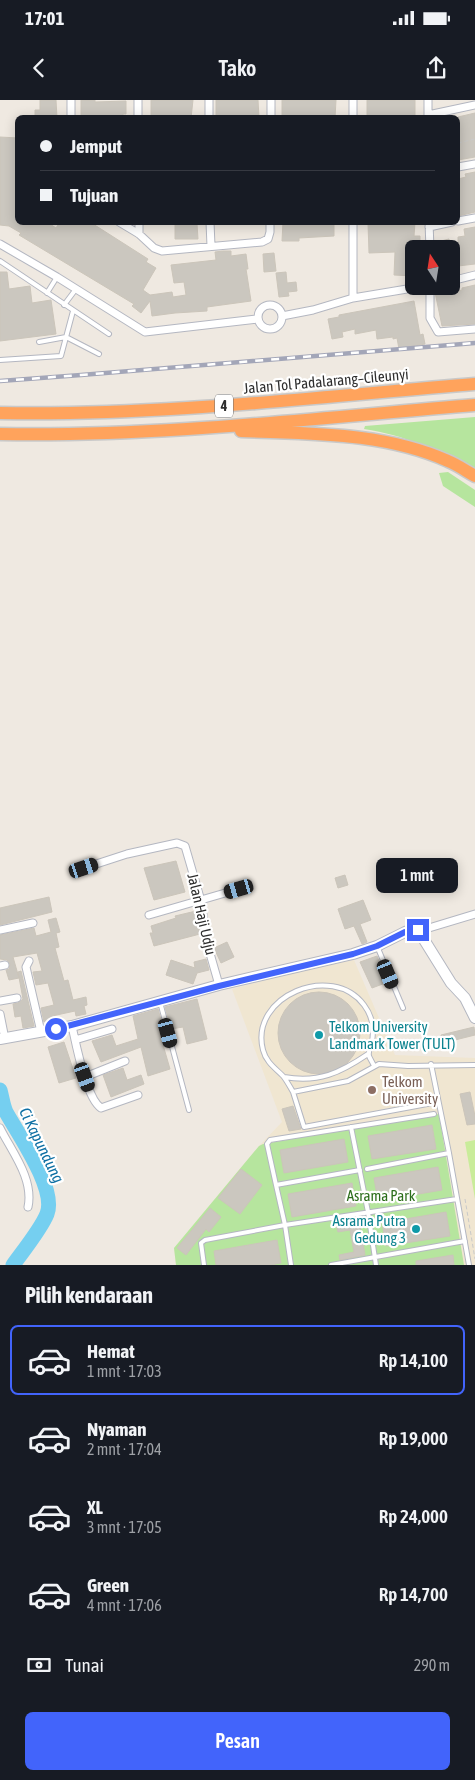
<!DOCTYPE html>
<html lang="id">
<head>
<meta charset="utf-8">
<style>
	:root { --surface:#171b24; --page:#242831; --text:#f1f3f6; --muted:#9ea1a6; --line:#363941; --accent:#4264fb }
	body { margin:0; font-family:"Asap Condensed",sans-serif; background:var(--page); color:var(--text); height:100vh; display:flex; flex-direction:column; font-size:19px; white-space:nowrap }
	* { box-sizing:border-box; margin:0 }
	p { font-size:16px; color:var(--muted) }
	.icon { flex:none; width:28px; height:28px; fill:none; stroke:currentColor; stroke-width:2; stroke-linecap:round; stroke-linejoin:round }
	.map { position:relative; height:1165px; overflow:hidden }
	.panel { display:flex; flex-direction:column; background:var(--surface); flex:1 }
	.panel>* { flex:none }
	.banner { position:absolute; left:15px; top:15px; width:445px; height:110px; border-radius:8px; box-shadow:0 2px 12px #0003; display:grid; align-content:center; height:110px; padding:0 25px; background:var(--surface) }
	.needle { width:32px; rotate:348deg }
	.controls { position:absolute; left:405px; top:140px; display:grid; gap:10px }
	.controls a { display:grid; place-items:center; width:55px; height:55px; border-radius:8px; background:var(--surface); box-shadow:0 2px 12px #0003; font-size:25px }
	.end { position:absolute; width:22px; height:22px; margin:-11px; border:6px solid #4264fb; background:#fff; box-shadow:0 0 0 2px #fff }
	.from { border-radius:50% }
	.bubble { position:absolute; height:35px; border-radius:8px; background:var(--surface); box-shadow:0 2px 12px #0003; font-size:16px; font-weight:600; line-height:35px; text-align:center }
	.car { position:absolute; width:15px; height:30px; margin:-15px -8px; border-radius:6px; box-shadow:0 0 4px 1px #0007; background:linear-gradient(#222 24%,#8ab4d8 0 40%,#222 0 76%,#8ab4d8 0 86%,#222 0) }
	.banner b { display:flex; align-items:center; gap:18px; height:48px; font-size:19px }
	.banner b+b { border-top:1px solid var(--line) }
	.banner i { width:12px; height:12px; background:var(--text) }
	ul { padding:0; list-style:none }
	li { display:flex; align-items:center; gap:15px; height:70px; margin:0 10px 8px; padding:0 15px; border:2px solid transparent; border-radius:8px }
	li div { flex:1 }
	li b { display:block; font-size:19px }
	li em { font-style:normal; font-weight:600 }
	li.active { border-color:var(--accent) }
	li>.icon { width:45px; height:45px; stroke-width:1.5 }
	h2 { padding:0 25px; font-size:22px; line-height:60px }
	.pay { display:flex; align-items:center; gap:12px; height:55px; padding:0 25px; font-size:19px }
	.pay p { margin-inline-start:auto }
	.button { display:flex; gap:10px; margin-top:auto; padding:10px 25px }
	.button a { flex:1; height:58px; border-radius:8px; background:var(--accent); color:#fff; font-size:20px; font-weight:600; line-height:58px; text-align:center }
	.status { display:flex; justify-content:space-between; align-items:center; height:35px; padding:0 25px; background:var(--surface); direction:ltr }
	.status svg { height:14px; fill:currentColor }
	header { display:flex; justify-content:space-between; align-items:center; height:65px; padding:0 25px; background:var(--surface); font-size:22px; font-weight:600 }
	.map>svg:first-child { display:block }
	.education { fill:#f0e6d1 }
	.green { fill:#b6e59e }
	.pitch { fill:#c9ec9a }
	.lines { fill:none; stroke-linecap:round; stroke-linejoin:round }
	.river { stroke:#75cff0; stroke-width:15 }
	.building { fill:#cbc7bf; stroke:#cbc5ba }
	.lane-casing { stroke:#b4b7c1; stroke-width:6 }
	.street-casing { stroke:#b4b7c1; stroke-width:9 }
	.secondary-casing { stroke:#b4b7c1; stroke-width:12 }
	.highway-casing { stroke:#c9c9c9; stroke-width:15 }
	.path { stroke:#c9c9c9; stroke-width:1; stroke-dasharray:4 2.5; stroke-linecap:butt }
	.lane { stroke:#fff; stroke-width:4 }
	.street { stroke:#fff; stroke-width:7 }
	.secondary { stroke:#fff; stroke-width:10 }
	.highway { stroke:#ffa35c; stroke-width:12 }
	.rail-casing { stroke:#a3a6b8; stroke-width:4.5 }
	.rail { stroke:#fff; stroke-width:2.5; stroke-dasharray:8; stroke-linecap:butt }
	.route { stroke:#4264fb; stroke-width:6 }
	.culture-dot { fill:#0f9aa8; stroke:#fff; stroke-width:2 }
	.education-dot { fill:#8d6e63; stroke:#fff; stroke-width:2 }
	.labels { text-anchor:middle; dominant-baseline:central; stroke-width:4.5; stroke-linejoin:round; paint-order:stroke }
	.shield { fill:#fff; stroke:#6d6d6d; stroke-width:1 }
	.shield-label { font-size:14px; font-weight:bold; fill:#2e2e2e }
	.street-label { font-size:15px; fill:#2e2e2e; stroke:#fff }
	.culture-label { font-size:15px; fill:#0d838f; stroke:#fff; text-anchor:start }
	.education-label { font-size:15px; fill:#785e54; stroke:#fff; text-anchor:start }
	.park-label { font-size:15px; fill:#2c6e1b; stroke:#fff }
	.water-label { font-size:16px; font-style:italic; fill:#0d6fa3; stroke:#fff }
</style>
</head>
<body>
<div class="status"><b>17:01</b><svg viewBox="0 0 49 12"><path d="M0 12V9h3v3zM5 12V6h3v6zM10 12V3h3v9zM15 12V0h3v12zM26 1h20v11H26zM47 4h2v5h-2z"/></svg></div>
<header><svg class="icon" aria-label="back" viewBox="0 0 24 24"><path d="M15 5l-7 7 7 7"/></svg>Tako<svg class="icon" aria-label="share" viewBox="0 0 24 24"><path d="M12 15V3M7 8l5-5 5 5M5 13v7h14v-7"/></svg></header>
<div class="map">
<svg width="475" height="1165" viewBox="0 0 475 1165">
	<rect width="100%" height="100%" fill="#efe9e1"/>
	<path class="education" d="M354 860 395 955 475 958V1165H176L174 1148 259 1046 282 1022 232 889 295 872Z"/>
	<path class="green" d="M475 317V371C439 351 405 335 364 329L365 326Z
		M448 372 475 390V407L443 386 439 373Z
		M439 1014 464 1165H176L174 1148 259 1046 263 1044Z"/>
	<path class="pitch" d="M475 1040V1099L465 1042Z"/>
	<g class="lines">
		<path class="river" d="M0 990C2 997 3 1006 6 1012 18 1034 57 1089 47 1114 41 1129 23 1151 13 1165"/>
	</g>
	<path class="building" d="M40 0H56L57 18H35V10H40Z
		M81 0H95V2L126 1V14H123V18H81Z
		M151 0H193L191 18H151Z
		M216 0H258L259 18H216Z
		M282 0H336L335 18H282Z
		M367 0H415V18H367Z
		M475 13V57L458 60V17Z
		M0 37 18 38V122H47L56 128 60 122H90L148 159 146 162 156 168 143 190 150 195 172 192 173 197 186 195 184 182 174 183 171 165 216 160 215 152 223 151H231V156L246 154 248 169H246L251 201 207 207V211L175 213 152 216 150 201 141 213 132 206 134 204 19 135 21 133 9 126 0 125Z
		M475 72V112L458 116V79L466 77 465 74Z
		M283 122H334V136L299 138V141H282Z
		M415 122 414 136H420V149H414V176L394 175 395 152 369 153 368 123Z
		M175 124H197L198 139H175Z
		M475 127V164L458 166V137L465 136 464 129Z
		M449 139 451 149H438L437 142Z
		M274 153 276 171 264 172 263 154Z
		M0 172H7L9 189 30 186 32 203 51 200 56 234 0 241Z
		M286 172 287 183 296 182 297 191 288 192 289 196 279 197 276 173Z
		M475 185V224L442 226 435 192 447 189 448 193 462 190V188Z
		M414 201 420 235 423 234 425 244 399 249 397 238 393 239V237L377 239 376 230 355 234V229L342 232 343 237 332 239 328 219 339 217V215Z
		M176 761 185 792 154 800 144 768Z
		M345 775 348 785 338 788 335 778Z
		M49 797 52 812 0 825V808Z
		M363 800 371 820 360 824 367 842 362 844 354 826 345 829 338 809Z
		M196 811 200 834 154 846 150 833H153L151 826 176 818 175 816Z
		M56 818 60 832 56 833 59 847 55 848 64 881 68 880 73 900 86 897 87 905 84 906 86 914 76 916 75 911 52 916 53 919 44 922 41 908 54 905 48 883 36 885 33 872 42 871 37 853 13 857 19 878 9 880 6 870 9 869 10 864 7 860 0 859V835L34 828 36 836 51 832 48 820Z
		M227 842 234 857 221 863 214 848Z
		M377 856 388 882 372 888 360 862Z
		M206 859 209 870 197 873 193 884 166 875 171 860 195 868 194 862Z
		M21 871 34 926 23 928 21 916 15 917 13 904 18 903 23 899 18 872Z
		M278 933a41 41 0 1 1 82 0a41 41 0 1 1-82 0Z
		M197 899 207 939 187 944 183 927 171 929 165 907Z
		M158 909 164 930 159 931 170 969 148 976 141 947 101 962 92 941 112 935 116 946 138 939 133 916Z
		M474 927 475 935 443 943 441 935Z
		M64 942 76 978 59 983 48 947Z
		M123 968 127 980 141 975 144 984 111 997 103 975Z
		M470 992 475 1016V1024L467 1025 460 994Z
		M293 1006 301 1029 289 1031 282 1009Z
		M432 1025 436 1049 372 1059 368 1036Z
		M344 1039 348 1062 284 1073 280 1050Z
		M438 1067 442 1090 378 1101 374 1078Z
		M241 1069 262 1085 240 1114 218 1098Z
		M352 1083 356 1106 292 1117 288 1094Z
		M210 1108 221 1117 209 1132 206 1129 186 1155 177 1148Z
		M446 1112 450 1136 386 1146 382 1123Z
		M359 1120 365 1155 340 1160 339 1155 354 1152 350 1130 338 1132 336 1125Z
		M277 1140 281 1163 271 1165H216L214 1151Z
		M453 1155 454 1165H416V1161Z"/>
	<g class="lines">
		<defs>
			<path id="lane" d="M0 161 109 234
				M47 193 57 177
				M64 205 76 189
				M39 242 66 237 99 254
				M0 260 61 256 73 211
				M377 846 403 908
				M160 902 189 1010
				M431 964 449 1053 469 1165
				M284 977C319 983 340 973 368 954
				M293 992C290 987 287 981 283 976 275 968 266 962 263 950 249 896 332 862 364 905 373 917 375 931 371 945 370 949 368 952 369 956 370 959 373 963 374 966
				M438 1002 304 1027 293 992 348 981 379 964 408 966 475 965
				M351 1027 368 1112 376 1165
				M367 1069 449 1053
				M276 1085 267 1044 270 1040 434 1014
				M204 1165 201 1143 205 1140 285 1125 457 1099
				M291 1165 285 1125 276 1085 360 1070
				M331 1165 465 1141"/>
			<path id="street" d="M138 0V18
				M209 0V18
				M428 0V18
				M428 15 475 5
				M71 18V0
				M271 18V0
				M353 18V0
				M458 67 475 64
				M458 121 475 118
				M119 122 139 134 154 148 162 151 262 142 268 139 270 132V122
				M139 122V134
				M210 122 211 146
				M353 122V198
				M429 122 430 149
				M429 127 452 122
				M0 144 57 177 145 232 257 219
				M451 181 475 175
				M430 186V218L438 232 475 229
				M258 217a12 12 0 1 1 24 0a12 12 0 1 1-24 0Z
				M282 216 313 210 353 198 425 186
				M84 768 127 754 177 743 185 746 201 801 207 843 219 885
				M149 815 239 789
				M0 830 33 823
				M419 831 475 814
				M29 861 26 867 41 932
				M0 866 5 865
				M0 901 17 898
				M0 914 5 939
				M72 926C76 944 86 998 101 1008L138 995
				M75 940 112 929
				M85 977 125 961
				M0 1028C12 1052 34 1079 28 1107"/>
			<path id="secondary" d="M0 939 72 926 219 885 353 854 377 846 405 832 414 829 418 830 451 883 465 898 475 918"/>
			<path id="highway" d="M0 313C159 316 317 297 475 284
				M241 331C311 334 383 332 448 361 458 365 466 371 475 376
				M0 334C159 337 317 318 475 305"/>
		</defs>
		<use href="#lane" class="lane-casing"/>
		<use href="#street" class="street-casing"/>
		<use href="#secondary" class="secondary-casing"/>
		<use href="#highway" class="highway-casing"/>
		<path class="path" d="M458 43 475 39
			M465 1099 475 1159"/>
		<use href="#lane" class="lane"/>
		<use href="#street" class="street"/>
		<use href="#secondary" class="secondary"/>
		<use href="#highway" class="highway"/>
		<defs>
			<path id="rail" d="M0 281 81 275 475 243"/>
		</defs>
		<use href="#rail" class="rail-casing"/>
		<use href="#rail" class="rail"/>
	</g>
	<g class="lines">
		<path class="route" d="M56 929 219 886 353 854 377 846 405 832 414 829 418 830"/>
	</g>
	<g class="culture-dot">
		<circle cx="319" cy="935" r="5"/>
		<circle cx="416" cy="1129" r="5"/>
	</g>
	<circle class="education-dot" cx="372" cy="990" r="5"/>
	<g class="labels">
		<rect class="shield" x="215" y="294.5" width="18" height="23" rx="4"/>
		<g class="shield-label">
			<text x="224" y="306">4</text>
		</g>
		<g class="street-label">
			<text transform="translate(326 281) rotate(-5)">Jalan Tol Padalarang–Cileunyi</text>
			<text transform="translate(202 814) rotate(77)">Jalan Haji Udju</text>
		</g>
		<g class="culture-label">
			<text x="329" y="926">Telkom University<tspan x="329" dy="17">Landmark Tower (TULT)</tspan></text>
			<text x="406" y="1120" text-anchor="end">Asrama Putra<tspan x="406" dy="17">Gedung 3</tspan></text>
		</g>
		<g class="education-label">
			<text x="382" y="981">Telkom<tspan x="382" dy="17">University</tspan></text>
		</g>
		<g class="park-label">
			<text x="381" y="1095">Asrama Park</text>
		</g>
		<g class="water-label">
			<text transform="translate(42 1045) rotate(64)">Ci Kapundung</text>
		</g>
	</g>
</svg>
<div class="controls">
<a><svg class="needle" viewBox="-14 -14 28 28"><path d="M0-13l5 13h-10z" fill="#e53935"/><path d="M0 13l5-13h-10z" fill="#9ea1a6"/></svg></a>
</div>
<i class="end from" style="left:56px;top:929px"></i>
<i class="end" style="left:418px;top:830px"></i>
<div class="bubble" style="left:376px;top:758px;width:82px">1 mnt</div>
<i class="car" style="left:84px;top:768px;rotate:72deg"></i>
<i class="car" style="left:239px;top:789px;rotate:254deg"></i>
<i class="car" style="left:388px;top:874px;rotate:157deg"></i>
<i class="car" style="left:168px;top:933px;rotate:165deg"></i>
<i class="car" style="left:85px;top:977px;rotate:160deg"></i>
<div class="banner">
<b><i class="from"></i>Jemput</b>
<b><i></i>Tujuan</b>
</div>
</div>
<section class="panel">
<h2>Pilih kendaraan</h2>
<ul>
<li class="active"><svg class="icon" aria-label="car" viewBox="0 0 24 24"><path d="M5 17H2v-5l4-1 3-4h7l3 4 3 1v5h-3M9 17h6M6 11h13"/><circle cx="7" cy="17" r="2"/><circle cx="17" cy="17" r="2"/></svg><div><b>Hemat</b><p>1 mnt · 17:03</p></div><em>Rp 14,100</em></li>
<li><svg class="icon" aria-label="car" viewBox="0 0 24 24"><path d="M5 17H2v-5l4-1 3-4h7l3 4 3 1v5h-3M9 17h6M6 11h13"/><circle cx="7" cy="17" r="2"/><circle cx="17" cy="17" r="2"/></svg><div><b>Nyaman</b><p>2 mnt · 17:04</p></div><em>Rp 19,000</em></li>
<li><svg class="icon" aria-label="car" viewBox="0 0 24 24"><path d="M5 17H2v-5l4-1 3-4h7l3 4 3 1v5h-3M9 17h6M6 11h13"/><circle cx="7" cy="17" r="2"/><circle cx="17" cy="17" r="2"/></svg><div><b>XL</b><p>3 mnt · 17:05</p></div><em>Rp 24,000</em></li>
<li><svg class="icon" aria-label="car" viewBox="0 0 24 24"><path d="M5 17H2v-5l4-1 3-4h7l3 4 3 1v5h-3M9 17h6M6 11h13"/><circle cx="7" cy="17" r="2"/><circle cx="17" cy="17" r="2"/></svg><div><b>Green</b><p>4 mnt · 17:06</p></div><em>Rp 14,700</em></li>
</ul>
<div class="pay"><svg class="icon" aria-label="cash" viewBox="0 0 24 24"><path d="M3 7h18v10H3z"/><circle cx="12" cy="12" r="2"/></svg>Tunai<p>290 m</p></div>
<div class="button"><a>Pesan</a></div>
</section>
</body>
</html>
